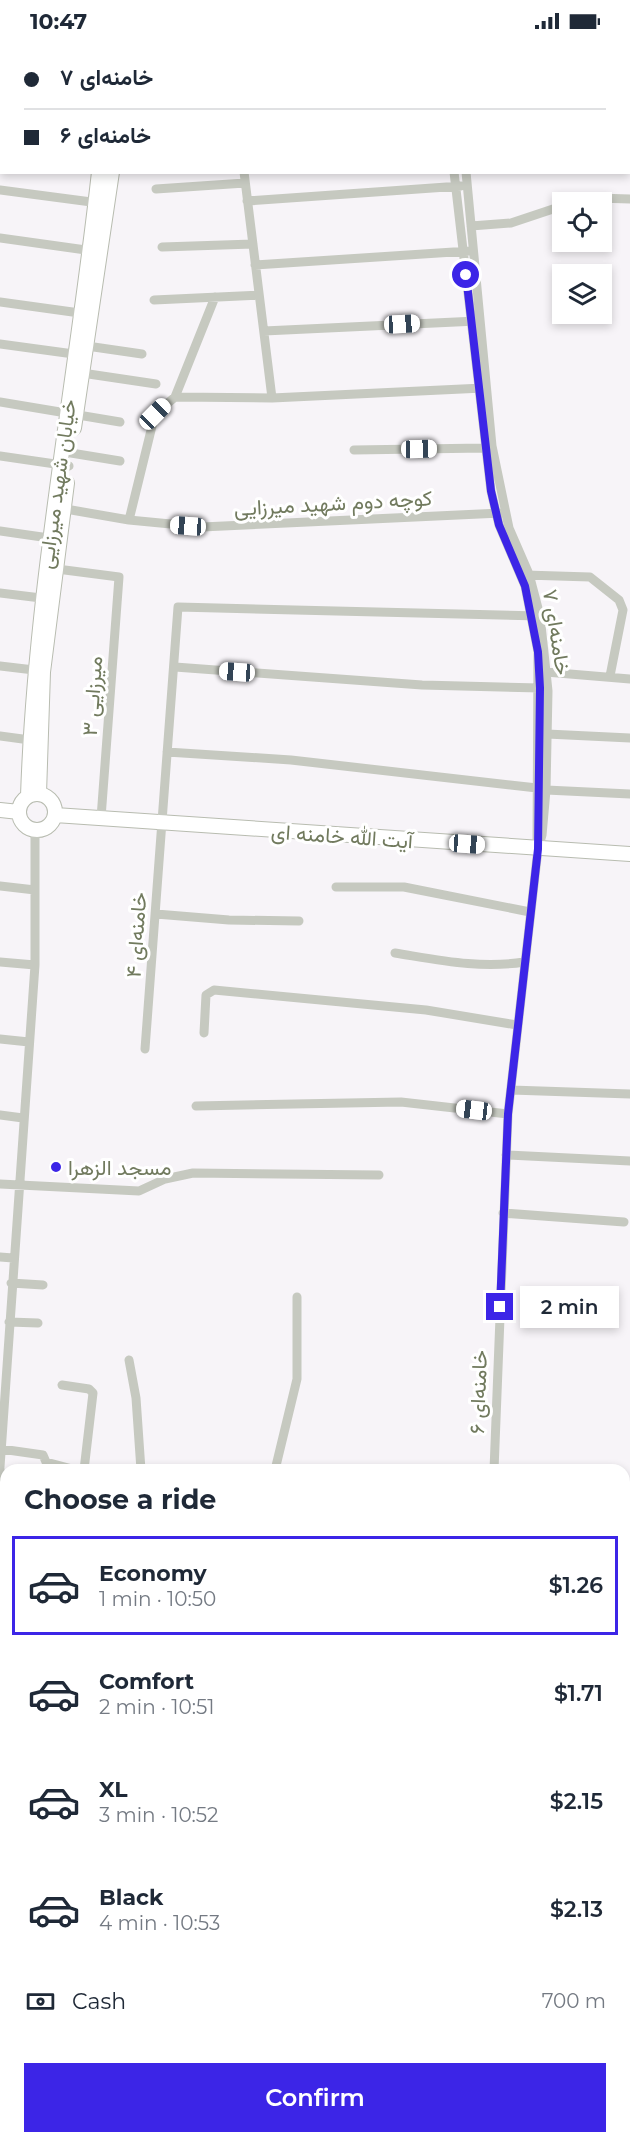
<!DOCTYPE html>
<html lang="en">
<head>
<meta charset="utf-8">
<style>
	:root { --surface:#fff; --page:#f6f6f7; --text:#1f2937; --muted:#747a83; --line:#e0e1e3; --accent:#3c25e7 }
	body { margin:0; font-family:Montserrat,Vazirmatn,sans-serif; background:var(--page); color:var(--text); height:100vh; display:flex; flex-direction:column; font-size:22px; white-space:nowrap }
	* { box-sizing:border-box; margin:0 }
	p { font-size:20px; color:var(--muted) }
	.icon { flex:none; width:33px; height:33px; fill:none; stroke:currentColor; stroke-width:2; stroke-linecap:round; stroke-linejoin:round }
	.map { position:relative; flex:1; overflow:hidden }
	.drawer { position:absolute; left:0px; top:1422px; width:630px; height:680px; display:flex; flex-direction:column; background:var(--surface); border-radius:18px 18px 0 0; box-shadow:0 3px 9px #0003 }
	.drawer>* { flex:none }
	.banner { position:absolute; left:0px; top:0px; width:630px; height:132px; box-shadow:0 3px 9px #0003; display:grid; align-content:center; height:132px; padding:0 24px; background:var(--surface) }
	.buttons { position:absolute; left:552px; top:150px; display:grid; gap:12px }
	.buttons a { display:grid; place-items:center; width:60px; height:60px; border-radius:0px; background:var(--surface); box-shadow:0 3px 9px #0003; font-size:30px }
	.end { position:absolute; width:27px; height:27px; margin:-14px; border:8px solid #3c25e7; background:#fff; box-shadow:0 0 0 3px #fff }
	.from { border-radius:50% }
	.bubble { position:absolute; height:42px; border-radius:0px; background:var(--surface); box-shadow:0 3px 9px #0003; font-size:20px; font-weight:600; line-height:42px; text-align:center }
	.car { position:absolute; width:18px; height:36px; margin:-18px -9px; border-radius:8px; box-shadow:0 0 4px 2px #0007; background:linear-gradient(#fff 24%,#345 0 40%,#fff 0 76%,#345 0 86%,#fff 0) }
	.banner b { display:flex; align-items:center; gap:21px; height:57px; font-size:22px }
	.banner b+b { border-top:2px solid var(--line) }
	.banner i { width:15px; height:15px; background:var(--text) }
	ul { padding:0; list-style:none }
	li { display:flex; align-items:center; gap:18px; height:99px; margin:0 12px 9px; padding:0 12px; border:3px solid transparent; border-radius:0px }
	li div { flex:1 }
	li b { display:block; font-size:22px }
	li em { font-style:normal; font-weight:600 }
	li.active { border-color:var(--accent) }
	li>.icon { width:54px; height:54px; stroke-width:1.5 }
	h2 { padding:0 24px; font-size:27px; line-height:72px }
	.pay { display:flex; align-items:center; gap:15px; height:66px; padding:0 24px; font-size:22px }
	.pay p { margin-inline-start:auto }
	.action { display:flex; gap:12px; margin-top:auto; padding:12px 24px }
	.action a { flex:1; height:69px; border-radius:0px; background:var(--accent); color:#fff; font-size:24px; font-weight:600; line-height:69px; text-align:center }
	.status { display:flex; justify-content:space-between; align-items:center; height:42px; padding:0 30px; background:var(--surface); direction:ltr }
	.status svg { height:16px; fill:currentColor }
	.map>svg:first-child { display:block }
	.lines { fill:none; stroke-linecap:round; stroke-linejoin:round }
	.secondary-casing { stroke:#b8bcb0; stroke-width:16 }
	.street { stroke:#c6c9c0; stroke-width:9 }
	.secondary { stroke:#fff; stroke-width:14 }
	.route { stroke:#3c25e7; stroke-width:8 }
	.poi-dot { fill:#3c25e7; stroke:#fff; stroke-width:2 }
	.labels { text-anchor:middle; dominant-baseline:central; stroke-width:6; stroke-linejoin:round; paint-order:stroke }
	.street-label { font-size:21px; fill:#717a5e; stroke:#fff }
	.poi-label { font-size:21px; fill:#717a5e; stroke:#fff; text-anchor:start }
</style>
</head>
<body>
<div class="status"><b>10:47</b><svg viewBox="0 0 49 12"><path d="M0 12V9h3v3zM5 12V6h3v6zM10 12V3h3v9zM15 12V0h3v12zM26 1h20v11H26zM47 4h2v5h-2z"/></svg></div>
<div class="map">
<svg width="630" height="2101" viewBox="0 0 630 2101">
	<rect width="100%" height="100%" fill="#f7f4f8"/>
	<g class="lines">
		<defs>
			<path id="secondary" d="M113 2V0
				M128 2V0
				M0 41H2
				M628 47H630
				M74 386 112 130
				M19 770a18 18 0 1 1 36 0a18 18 0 1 1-36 0Z
				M39 752 43 630 67 441
				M28 754C35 545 76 339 99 130
				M0 768 19 770
				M55 773 630 812"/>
		</defs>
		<use href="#secondary" class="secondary-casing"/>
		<path class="street" d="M439 0V2
			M571 2 586 0
			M0 96 2 97
			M628 109H630
			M244 130 272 356 483 346
			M454 130 491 449 499 483 525 544 538 610 537 802
			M466 130 492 404 509 486 529 532 540 574 544 611 548 649 546 748 542 793 538 807 508 1072 494 1428
			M156 147 245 141
			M0 148 99 161
			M247 159 461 144
			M576 160 597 156 630 157
			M471 184 511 181 562 164
			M0 196 93 209
			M162 205 253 202
			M255 223 469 209
			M154 258 259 253
			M0 260 87 272
			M264 289 477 279
			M0 302 81 313
			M87 304 142 312
			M82 331 156 342
			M175 355 272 356
			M0 360 120 380
			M354 408 484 406
			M71 411 120 419
			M0 414 69 424
			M60 466 129 478 202 485 501 471
			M129 478 155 372 175 355 215 255
			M0 489 56 497
			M57 527 119 535 101 776
			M525 533 590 535 619 558 623 568 610 634
			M0 551 41 556
			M0 624 34 628
			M175 625 422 643 540 646
			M546 630 630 637
			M547 692 630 696
			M0 694 30 698
			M167 710 291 718 537 746
			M546 748 630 752
			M0 844 35 848
			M336 845H404L530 870
			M156 872 229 878 299 879
			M395 911C439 918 480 927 524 920
			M0 920 35 923
			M204 991 206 953 214 948 426 968 517 983
			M0 997 29 1000
			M145 1007 178 565 540 574
			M511 1048 630 1052
			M196 1064 401 1060 508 1072
			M0 1073 23 1076
			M506 1113 630 1119
			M0 1142 139 1149 165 1137 193 1131 379 1133
			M503 1171 624 1180
			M0 1215 13 1216
			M11 1241 43 1243
			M9 1280 38 1281
			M129 1318 136 1356 141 1428
			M62 1343 89 1347 93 1351 84 1428
			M1 1407 43 1413 46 1420 76 1428
			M0 1425 35 923V788
			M0 1427 6 1467
			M275 1428 297 1337V1255
			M0 1502 6 1503
			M624 1550H630
			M624 1629 630 1630
			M0 1640H6
			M0 1748 6 1715
			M624 1803 629 1729
			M624 1821H630
			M0 2046 6 2047
			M624 2059H630
			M126 2096 128 2101
			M533 2096V2101
			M0 2101 6 2088
			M279 2101V2096
			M453 2101V2096"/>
		<use href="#secondary" class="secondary"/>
	</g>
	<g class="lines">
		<path class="route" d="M466 233 491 449 499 483 525 544 538 610 540 646 538 807 508 1072 500 1265"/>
	</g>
	<circle class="poi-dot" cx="56" cy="1125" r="6"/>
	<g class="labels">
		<g class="street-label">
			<text transform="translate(57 442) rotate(-82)">خیابان شهید میرزایی</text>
			<text transform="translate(333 461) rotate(-3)">کوچه دوم شهید میرزایی</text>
			<text transform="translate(557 590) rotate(81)">خامنه‌ای ۷</text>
			<text transform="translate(92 654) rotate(-86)">میرزایی ۳</text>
			<text transform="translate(342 794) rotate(4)">آیت الله خامنه ای</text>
			<text transform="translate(136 893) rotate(-86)">خامنه‌ای ۴</text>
			<text transform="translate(478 1350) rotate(-88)">خامنه‌ای ۶</text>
		</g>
		<g class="poi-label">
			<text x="68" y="1125">مسجد الزهرا</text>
		</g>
	</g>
</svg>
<div class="buttons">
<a><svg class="icon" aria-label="locate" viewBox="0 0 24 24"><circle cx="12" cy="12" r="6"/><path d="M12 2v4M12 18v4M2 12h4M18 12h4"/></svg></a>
<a><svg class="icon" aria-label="layers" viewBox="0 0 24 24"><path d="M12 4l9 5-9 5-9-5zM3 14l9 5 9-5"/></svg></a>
</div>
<i class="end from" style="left:466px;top:233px"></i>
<i class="end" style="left:500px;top:1265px"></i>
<div class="bubble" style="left:520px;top:1244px;width:99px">2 min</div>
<i class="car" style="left:402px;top:282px;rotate:87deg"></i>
<i class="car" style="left:155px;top:372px;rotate:45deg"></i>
<i class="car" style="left:419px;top:407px;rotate:89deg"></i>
<i class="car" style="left:188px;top:484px;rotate:274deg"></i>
<i class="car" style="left:237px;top:630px;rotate:274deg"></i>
<i class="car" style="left:467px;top:802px;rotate:94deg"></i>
<i class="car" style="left:474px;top:1068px;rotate:277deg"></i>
<div class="banner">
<b><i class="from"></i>خامنه‌ای ۷</b>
<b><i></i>خامنه‌ای ۶</b>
</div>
<section class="drawer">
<h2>Choose a ride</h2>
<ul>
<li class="active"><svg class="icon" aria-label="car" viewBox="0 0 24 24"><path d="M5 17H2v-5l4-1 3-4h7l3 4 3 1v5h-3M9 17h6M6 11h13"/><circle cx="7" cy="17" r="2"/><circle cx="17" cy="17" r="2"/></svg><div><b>Economy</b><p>1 min · 10:50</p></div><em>$1.26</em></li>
<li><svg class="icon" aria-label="car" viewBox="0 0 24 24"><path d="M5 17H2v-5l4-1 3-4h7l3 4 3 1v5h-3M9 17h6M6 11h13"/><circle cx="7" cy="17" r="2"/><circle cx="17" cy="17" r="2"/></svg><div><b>Comfort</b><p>2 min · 10:51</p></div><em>$1.71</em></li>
<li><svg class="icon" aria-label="car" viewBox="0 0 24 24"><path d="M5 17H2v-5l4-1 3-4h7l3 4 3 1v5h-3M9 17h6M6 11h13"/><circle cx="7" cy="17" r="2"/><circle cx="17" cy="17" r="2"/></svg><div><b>XL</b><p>3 min · 10:52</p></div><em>$2.15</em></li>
<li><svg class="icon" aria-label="car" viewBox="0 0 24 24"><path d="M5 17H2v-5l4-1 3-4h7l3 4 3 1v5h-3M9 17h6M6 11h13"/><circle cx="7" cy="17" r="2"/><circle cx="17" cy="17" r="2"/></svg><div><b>Black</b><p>4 min · 10:53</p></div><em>$2.13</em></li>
</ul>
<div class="pay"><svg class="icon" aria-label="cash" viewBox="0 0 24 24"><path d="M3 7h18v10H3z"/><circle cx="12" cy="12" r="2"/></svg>Cash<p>700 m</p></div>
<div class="action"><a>Confirm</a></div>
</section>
</div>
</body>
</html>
